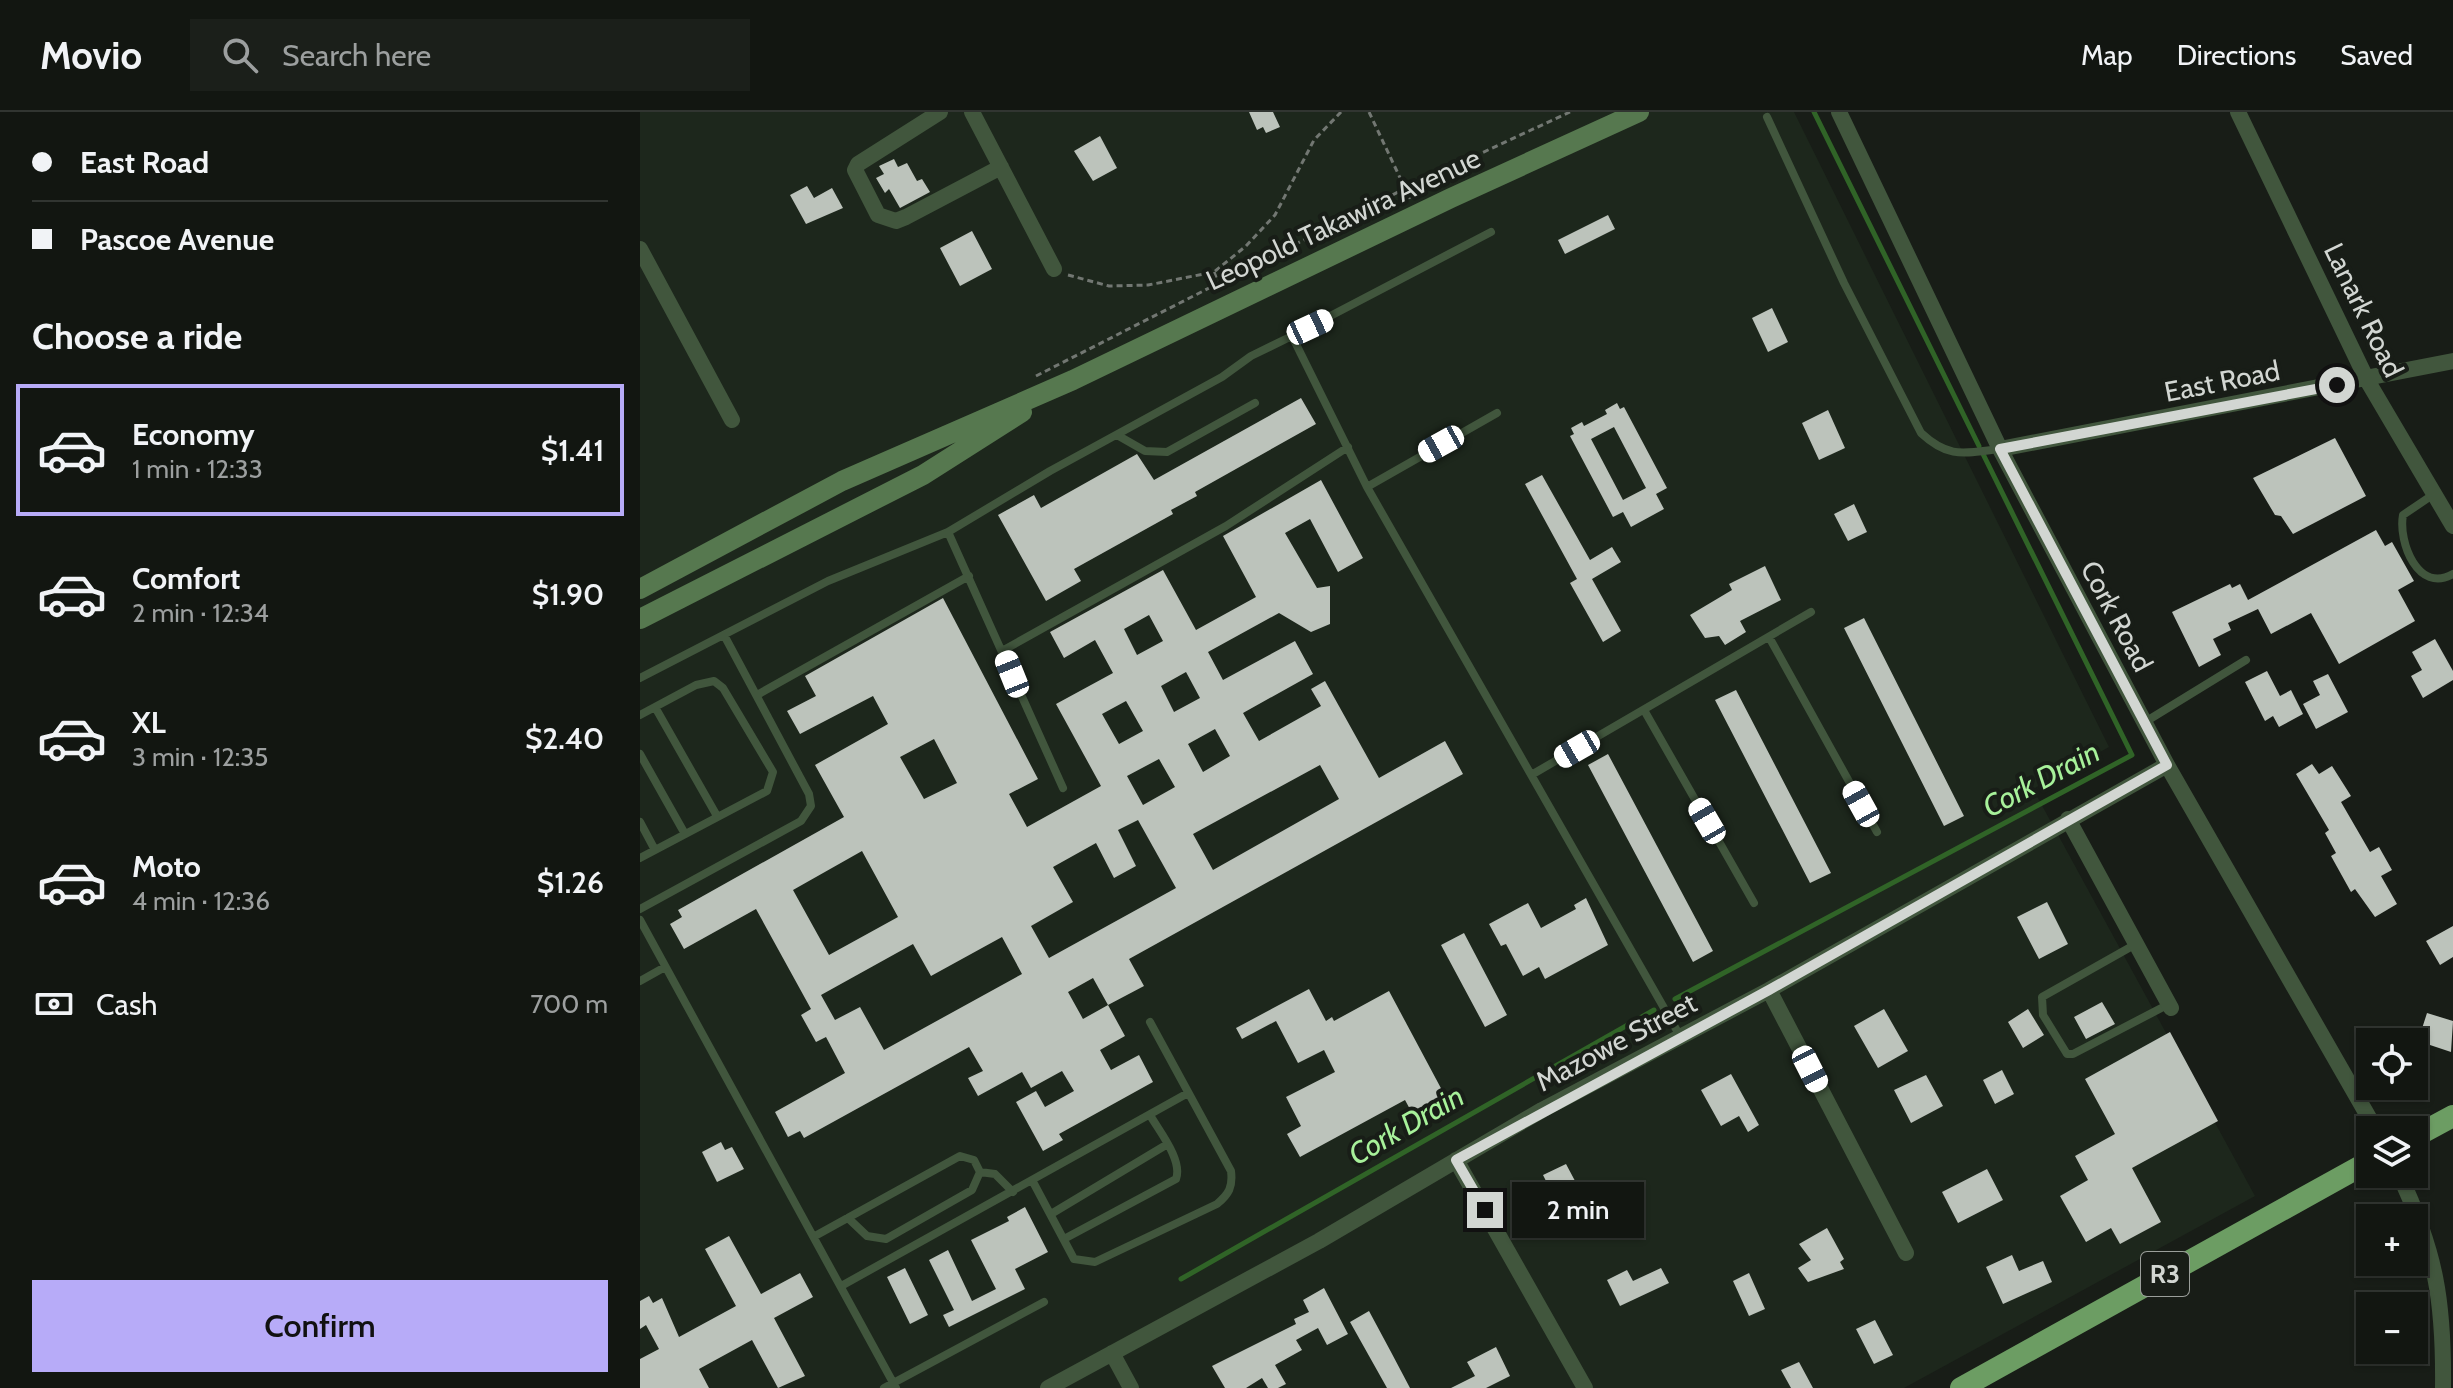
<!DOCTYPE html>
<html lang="en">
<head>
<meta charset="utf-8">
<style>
	:root { --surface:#121611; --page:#1b1f1a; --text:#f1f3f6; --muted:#9c9f9f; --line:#313531; --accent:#b7abf8 }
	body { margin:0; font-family:Cabin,sans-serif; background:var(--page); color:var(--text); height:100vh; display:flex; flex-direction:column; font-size:30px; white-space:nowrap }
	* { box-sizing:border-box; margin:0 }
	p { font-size:26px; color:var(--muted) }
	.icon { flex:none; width:44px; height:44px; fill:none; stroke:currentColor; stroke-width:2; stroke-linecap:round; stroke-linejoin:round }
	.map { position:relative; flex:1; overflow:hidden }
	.panel { display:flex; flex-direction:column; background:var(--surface); width:640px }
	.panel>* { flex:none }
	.hud { display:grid; align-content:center; height:176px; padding:0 32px; background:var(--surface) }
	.tools { position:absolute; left:1716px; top:916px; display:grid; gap:16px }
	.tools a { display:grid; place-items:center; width:72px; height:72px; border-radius:0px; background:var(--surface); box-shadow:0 2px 6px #0004,0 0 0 2px var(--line); font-size:40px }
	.end { position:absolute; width:36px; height:36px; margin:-18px; border:10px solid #d2d6d2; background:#111; box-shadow:0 0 0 4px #111 }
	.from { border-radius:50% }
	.bubble { position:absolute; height:56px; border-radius:0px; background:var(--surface); box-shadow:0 2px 6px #0004,0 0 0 2px var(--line); font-size:26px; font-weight:600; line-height:56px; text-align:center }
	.car { position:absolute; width:24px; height:48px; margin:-24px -12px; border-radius:10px; box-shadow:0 0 6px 2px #0007; background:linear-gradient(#fff 24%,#345 0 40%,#fff 0 76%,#345 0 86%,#fff 0) }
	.hud b { display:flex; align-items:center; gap:28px; height:76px; font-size:30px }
	.hud b+b { border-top:2px solid var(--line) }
	.hud i { width:20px; height:20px; background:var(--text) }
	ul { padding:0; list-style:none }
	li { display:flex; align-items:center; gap:24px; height:132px; margin:0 16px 12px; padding:0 16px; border:4px solid transparent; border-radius:0px }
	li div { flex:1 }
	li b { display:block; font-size:30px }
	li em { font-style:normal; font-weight:600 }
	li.selected { border-color:var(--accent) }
	li>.icon { width:72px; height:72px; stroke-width:1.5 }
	h2 { padding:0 32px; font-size:36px; line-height:96px }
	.pay { display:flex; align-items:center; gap:20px; height:88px; padding:0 32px; font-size:30px }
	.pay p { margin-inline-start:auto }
	.button { display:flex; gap:16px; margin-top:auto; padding:16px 32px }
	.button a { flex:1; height:92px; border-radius:0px; background:var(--accent); color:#111; font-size:32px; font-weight:600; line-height:92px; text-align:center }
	header { display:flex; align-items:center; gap:48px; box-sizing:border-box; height:112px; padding:0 40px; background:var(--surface); border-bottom:2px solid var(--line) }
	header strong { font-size:38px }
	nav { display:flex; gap:44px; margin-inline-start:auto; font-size:28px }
	.search { width:560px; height:72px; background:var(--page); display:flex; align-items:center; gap:20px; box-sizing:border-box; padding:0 28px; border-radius:0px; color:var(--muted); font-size:30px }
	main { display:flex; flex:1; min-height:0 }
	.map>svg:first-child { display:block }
	.built { fill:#1d271c }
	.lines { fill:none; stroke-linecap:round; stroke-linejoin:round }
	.stream { stroke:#306427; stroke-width:5 }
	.building { fill:#bcc3bb; fill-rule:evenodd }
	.path { stroke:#727772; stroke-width:3; stroke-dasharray:6 4; stroke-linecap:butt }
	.service { stroke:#41563d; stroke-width:8 }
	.minor { stroke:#41563d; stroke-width:16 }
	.secondary { stroke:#56784f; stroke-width:20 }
	.trunk { stroke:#6c9d63; stroke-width:22 }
	.route { stroke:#d2d6d2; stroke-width:10 }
	.labels { text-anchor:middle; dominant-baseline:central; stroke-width:8; stroke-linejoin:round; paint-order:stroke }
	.shield { fill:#181d17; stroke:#9a9e9a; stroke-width:2 }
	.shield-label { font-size:26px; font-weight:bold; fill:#d2d6d2 }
	.street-label { font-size:28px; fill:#d2d6d2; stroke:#181d17 }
	.water-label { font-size:30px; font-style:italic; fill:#a7f19a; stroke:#181d17 }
</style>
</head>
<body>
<header>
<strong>Movio</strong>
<div class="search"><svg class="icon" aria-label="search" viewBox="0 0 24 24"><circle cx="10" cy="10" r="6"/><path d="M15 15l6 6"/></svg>Search here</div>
<nav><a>Map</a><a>Directions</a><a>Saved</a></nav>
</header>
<main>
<section class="panel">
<div class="hud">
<b><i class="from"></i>East Road</b>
<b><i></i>Pascoe Avenue</b>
</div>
<h2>Choose a ride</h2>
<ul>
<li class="selected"><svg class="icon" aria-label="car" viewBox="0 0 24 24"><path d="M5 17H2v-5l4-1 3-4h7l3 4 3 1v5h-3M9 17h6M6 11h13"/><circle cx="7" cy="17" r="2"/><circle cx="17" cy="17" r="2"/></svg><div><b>Economy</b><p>1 min · 12:33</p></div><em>$1.41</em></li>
<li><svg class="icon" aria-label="car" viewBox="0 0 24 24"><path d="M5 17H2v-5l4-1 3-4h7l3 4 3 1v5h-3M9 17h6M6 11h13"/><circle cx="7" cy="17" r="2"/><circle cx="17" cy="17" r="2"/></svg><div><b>Comfort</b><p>2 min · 12:34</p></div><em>$1.90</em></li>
<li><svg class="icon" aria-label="car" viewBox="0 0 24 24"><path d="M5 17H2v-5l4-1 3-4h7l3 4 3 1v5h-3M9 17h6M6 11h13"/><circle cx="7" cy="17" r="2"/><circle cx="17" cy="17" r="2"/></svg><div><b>XL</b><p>3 min · 12:35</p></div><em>$2.40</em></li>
<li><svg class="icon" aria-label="car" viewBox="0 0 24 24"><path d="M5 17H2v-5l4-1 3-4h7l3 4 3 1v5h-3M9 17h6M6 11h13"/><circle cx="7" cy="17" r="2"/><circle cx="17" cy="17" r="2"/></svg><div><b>Moto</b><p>4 min · 12:36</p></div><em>$1.26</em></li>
</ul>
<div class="pay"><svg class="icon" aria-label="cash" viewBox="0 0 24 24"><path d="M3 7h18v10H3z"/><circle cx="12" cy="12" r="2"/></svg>Cash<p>700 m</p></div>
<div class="button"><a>Confirm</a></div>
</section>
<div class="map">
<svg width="1813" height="1276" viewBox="0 0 1813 1276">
	<rect width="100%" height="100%" fill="#181d17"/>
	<path class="built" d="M0 0H1154L1469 635 1393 677 1615 1084 1264 1276H0Z"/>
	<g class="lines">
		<path class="stream" d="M1174 0 1339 334
			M1035 887 1492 643 1343 342
			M541 1167 1014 898"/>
	</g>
	<path class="building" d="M609 0H633L640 15 626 21 623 15 617 18Z
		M460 24 477 56 453 69 434 39Z
		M254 47 258 55 267 51 277 69 282 67 290 80 260 96 249 77 245 81 236 66 244 62 239 54Z
		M167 74 174 86 192 76 203 96 166 112 150 83Z
		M968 103 975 117 925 142 918 128Z
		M332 119 352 157 320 174 300 136Z
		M1132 196 1148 230 1128 240 1112 206Z
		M661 286 676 312 555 380 557 384 531 398 533 402 434 457 441 469 406 489 358 403 394 383 401 396 497 342 514 368Z
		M977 291 980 297 984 295 1027 376 1016 382 1024 397 991 415 983 400 973 405 930 324 934 322 931 316 942 310 944 314 967 302 965 298ZM974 315 1006 376 983 388 951 327Z
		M1188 298 1205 336 1179 348 1162 311Z
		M1695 326 1726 384 1653 422 1641 404 1635 403 1613 366Z
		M902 363 950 448 972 435 981 450 952 467 981 519 963 530 930 471 937 467 885 372Z
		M681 368 723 446 698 460 670 407 645 421 677 476 690 474V512L671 520 639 501 568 540 583 568 655 529 673 562 603 601 619 629 681 594 671 577 685 569 739 666 805 629 823 662 489 847 504 874 468 893 485 924 460 938 471 958 499 943 513 970 419 1022 423 1028 403 1039 376 990 396 979 405 995 434 979 422 959 391 976 382 960 338 984 328 966 343 959 329 935 164 1026 160 1019 148 1025 135 1000 205 961 186 925 176 930 161 903 171 897 116 797 44 837 30 812 42 805 38 798 204 705 175 653 248 612 233 584 160 622 147 599 176 584 165 564 303 486 398 667 369 682 387 715 461 674 416 592 473 561 455 528 424 546 410 520 523 458 556 518 616 485 583 424ZM509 503 523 529 497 543 484 517ZM546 560 560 586 534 600 521 574ZM486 589 503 619 479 632 462 602ZM575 617 590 644 563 660 548 632ZM294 627 317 671 284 687 260 645ZM519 647 535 675 503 693 487 664ZM680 653 699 687 573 758 553 722ZM498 708 536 776 409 846 391 814 433 790 413 755 456 731 474 766 496 754 478 718ZM222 739 258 805 189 843 153 778ZM362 825 382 862 244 938 220 895 195 908 181 883 273 832 291 864ZM453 866 468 893 443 907 428 880Z
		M1214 392 1227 420 1208 429 1194 402Z
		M1736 418 1745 434 1752 430 1774 469 1758 478 1775 509 1699 552 1671 501 1631 522 1618 497 1588 511 1591 518 1573 527 1581 543 1559 555 1532 500 1590 472 1592 476 1600 472 1608 488Z
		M1125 454 1141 488 1100 509 1106 520 1085 533 1079 524 1065 526 1050 503 1092 478 1089 472Z
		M1224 506 1324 704 1304 714 1204 516Z
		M1795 527 1813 559V568L1783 586 1771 564 1782 558 1772 540Z
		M1627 559 1640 584 1651 578 1663 602 1639 615 1633 604 1625 609 1605 570Z
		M1688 562 1708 600 1676 617 1663 592 1680 583 1673 569Z
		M1096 578 1191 761 1170 771 1075 588Z
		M968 642 1073 839 1053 850 948 653Z
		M1672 652 1679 662 1692 654 1711 684 1701 690 1730 740 1739 735 1752 758 1741 764 1757 792 1735 805 1715 777 1711 780 1691 744 1696 741 1685 721 1689 718 1656 662Z
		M946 786 968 833 905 867 899 855 883 864 866 832 861 834 849 812 888 791 901 816 936 797 934 793Z
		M1407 790 1428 832 1399 847 1377 805Z
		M1813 814V845L1800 853 1786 829Z
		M824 821 867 903 845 915 801 833Z
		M669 877 686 909 692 905 694 909 749 879 811 995 778 1012 765 988 660 1045 647 1022 661 1014 646 985 695 960 684 938 658 951 636 909 602 927 596 916Z
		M1462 890 1475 912 1446 927 1434 905Z
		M1244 897 1268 939 1238 956 1214 914Z
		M1388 897 1404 923 1383 936 1368 910Z
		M1787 901 1813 909 1811 940 1778 929Z
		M1530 920 1578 1009 1492 1056 1521 1110 1480 1132 1471 1116 1446 1130 1420 1084 1448 1068 1435 1044 1475 1022 1445 967Z
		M1362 958 1374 982 1355 992 1343 968Z
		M1091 962 1119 1013 1108 1020 1099 1004 1081 1014 1061 978Z
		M1286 963 1303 994 1271 1011 1254 978Z
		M81 1030 85 1038 92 1035 104 1057 77 1070 62 1040Z
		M926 1052 942 1082 919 1095 903 1063Z
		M1347 1057 1363 1088 1318 1111 1302 1080Z
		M385 1095 408 1140 375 1157 385 1177 309 1215 303 1203 314 1198 289 1148 308 1138 332 1189 356 1177 331 1128 369 1109 367 1105Z
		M1187 1116 1204 1147 1200 1150 1204 1157 1168 1170 1158 1156 1171 1148 1159 1132Z
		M89 1124 121 1182 160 1161 173 1185 134 1206 165 1264 138 1276 112 1228 59 1257 69 1276H0V1247L19 1237 6 1213 0 1217V1189L9 1184 13 1191 22 1186 39 1225 96 1194 65 1137Z
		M1372 1143 1379 1159 1403 1149 1412 1170 1363 1192 1346 1155Z
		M265 1156 288 1203 270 1212 247 1165Z
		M1021 1156 1029 1171 980 1194 967 1168 987 1158 993 1169Z
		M1109 1161 1125 1197 1109 1204 1093 1169Z
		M684 1176 708 1222 687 1233 678 1216 656 1228 662 1238 635 1253 646 1272 638 1276H628L622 1266 606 1276H585L572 1254 656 1212 654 1207 669 1200 663 1188Z
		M729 1199 751 1240 770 1276H747L710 1210Z
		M1235 1208 1253 1243 1234 1252 1216 1217Z
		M856 1235 870 1264 846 1276H811L835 1264 827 1250Z
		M1159 1250 1173 1276H1151L1141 1258Z"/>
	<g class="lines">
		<path class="path" d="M729 0 771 89
			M574 160 581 178
			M428 163 469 174 508 173 574 160 606 134 635 103 674 28 701 0
			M396 264 766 76 930 0"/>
		<path class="service" d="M1127 5 1204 171 1281 321C1309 347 1324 341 1360 337
			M652 224 851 120
			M477 323 505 339 527 340 615 291
			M727 375 857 301
			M1794 382 1763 403C1758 430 1778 482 1813 462
			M308 420 423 676
			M1129 525 1237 720
			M362 539 586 414 708 335
			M0 566 188 469 308 420 410 359 582 265 611 244 652 224 727 375 1040 924
			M117 583 329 464
			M15 595 77 704
			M1004 598 1114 791
			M0 603 56 573 74 569 83 576 133 660 127 679 0 746
			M1505 610 1606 548
			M0 642 45 722
			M893 662 1171 500
			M0 710 15 738
			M0 797 161 709 171 694 169 682 84 523
			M0 808 256 1276
			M1496 832 1402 885 1403 903 1427 942H1433L1529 892
			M0 869 25 855
			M340 1060 355 1062 373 1080
			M392 1068 434 1147 455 1150 577 1092C589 1082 593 1075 591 1059L510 910
			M411 1102 526 1033
			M175 1124 320 1044 334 1048 340 1060 332 1078 246 1127 227 1124 208 1106
			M424 1127 536 1067C543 1048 519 1019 510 1003
			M203 1173 548 981
			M244 1276 404 1190"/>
		<path class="minor" d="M300 0 218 52 215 58 238 103 256 109 266 105 361 55
			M332 0 414 157
			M1199 0 1360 337 1527 653 1736 1018
			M1598 0 1727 268 1813 414
			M0 137 92 308
			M1360 337 1813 249
			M1428 707 1531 896
			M1129 878 1266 1141
			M816 1048 945 1276
			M1759 1062C1796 1141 1804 1189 1803 1276
			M472 1241 491 1276
			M408 1276 679 1129 902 998 1129 878 1527 653"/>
		<path class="secondary" d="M0 477 202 369 433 268 811 86 999 0
			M0 507 283 363 382 300"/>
		<path class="trunk" d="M1774 1025 1813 1004
			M1321 1276 1730 1049"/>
	</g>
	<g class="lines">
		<path class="route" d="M845 1098 816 1048 1129 878 1527 653 1360 337 1697 273"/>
	</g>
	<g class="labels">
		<rect class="shield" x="1501" y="1140" width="48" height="44" rx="6"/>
		<g class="shield-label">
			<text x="1525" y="1162">R3</text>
		</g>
		<g class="street-label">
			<text transform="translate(703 107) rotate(-25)">Leopold Takawira Avenue</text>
			<text transform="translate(1724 198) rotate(64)">Lanark Road</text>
			<text transform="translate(1582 269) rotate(-11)">East Road</text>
			<text transform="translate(1477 504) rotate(62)">Cork Road</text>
			<text transform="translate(976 930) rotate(-28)">Mazowe Street</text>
		</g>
		<g class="water-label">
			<text transform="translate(1401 667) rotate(-28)">Cork Drain</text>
			<text transform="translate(766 1013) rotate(-30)">Cork Drain</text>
		</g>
	</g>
</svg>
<div class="tools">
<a><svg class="icon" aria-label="locate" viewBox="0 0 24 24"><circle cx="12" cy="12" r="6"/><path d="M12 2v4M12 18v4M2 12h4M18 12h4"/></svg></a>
<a><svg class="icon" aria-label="layers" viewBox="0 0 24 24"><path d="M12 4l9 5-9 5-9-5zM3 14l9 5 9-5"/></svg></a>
<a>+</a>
<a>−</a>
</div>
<i class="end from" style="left:1697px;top:273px"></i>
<i class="end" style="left:845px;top:1098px"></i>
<div class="bubble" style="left:872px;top:1070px;width:132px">2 min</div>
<i class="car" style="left:670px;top:215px;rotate:65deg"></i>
<i class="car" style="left:801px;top:332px;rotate:241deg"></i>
<i class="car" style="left:372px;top:562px;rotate:338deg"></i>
<i class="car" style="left:937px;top:637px;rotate:240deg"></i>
<i class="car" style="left:1221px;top:692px;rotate:331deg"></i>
<i class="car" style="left:1067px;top:709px;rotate:330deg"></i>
<i class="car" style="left:1170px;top:957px;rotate:153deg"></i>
</div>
</main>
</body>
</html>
